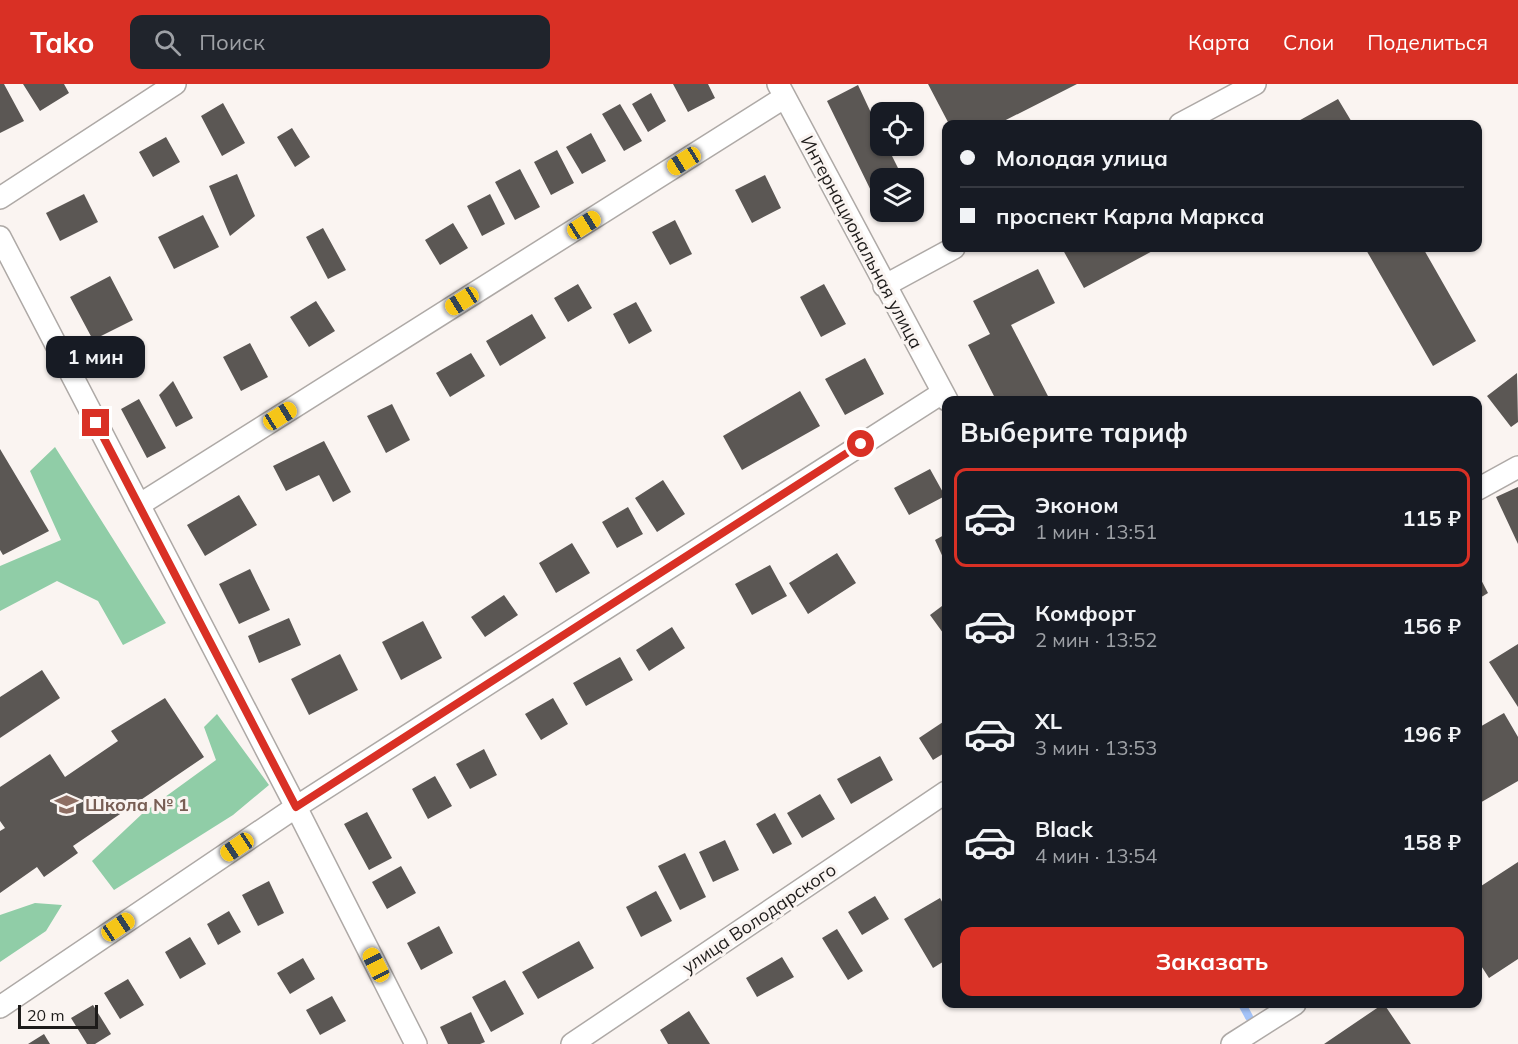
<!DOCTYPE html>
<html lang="ru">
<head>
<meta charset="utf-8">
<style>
	:root { --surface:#171b24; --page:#20242c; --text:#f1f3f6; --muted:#9ea1a6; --line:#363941; --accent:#d93025 }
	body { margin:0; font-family:Mulish,sans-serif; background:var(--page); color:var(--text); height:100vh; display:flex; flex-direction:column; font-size:22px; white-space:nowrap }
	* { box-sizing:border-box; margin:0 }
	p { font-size:20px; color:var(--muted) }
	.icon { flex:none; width:33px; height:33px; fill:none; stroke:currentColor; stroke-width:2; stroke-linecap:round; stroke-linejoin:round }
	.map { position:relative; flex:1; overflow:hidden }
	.sheet { position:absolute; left:942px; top:312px; width:540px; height:612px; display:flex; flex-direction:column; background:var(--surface); border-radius:12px; box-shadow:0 2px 4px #0004 }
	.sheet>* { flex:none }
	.hud { position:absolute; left:942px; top:36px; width:540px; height:132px; border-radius:12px; box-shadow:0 2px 4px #0004; display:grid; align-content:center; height:132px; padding:0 18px; background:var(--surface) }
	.fabs { position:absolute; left:870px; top:18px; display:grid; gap:12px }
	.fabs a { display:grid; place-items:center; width:54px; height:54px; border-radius:12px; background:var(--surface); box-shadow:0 2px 4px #0004; font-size:30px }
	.scale { position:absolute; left:18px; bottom:15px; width:80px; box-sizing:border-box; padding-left:6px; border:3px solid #1d1b1a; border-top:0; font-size:16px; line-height:21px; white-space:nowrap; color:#1d1b1a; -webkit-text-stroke:4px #faf4f1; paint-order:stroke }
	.end { position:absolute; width:27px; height:27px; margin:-14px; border:8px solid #d93025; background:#fff; box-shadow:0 0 0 3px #fff }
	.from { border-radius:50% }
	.bubble { position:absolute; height:42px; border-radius:12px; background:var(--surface); box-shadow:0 2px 4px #0004; font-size:20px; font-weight:700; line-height:42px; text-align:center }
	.car { position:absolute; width:18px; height:36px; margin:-18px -9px; border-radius:8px; box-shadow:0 0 4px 2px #0007; background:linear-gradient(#f5c518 24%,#345 0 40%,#f5c518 0 76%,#345 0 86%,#f5c518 0) }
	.hud b { display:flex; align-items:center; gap:21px; height:57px; font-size:22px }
	.hud b+b { border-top:2px solid var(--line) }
	.hud i { width:15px; height:15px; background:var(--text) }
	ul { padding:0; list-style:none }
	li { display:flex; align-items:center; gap:18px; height:99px; margin:0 12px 9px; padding:0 6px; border:3px solid transparent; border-radius:12px }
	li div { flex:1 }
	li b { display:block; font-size:22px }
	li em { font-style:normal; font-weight:700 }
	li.active { border-color:var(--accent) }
	li>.icon { width:54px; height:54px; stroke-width:1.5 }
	h2 { padding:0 18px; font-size:27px; line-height:72px }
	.action { display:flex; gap:12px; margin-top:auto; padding:12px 18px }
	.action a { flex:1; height:69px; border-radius:12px; background:var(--accent); color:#fff; font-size:24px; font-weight:700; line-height:69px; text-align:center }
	header { display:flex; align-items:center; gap:36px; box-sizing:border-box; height:84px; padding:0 30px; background:var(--accent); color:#fff }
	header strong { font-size:28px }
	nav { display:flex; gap:33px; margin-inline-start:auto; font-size:21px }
	.search { width:420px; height:54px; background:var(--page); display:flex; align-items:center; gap:15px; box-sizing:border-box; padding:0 21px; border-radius:12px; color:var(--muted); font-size:22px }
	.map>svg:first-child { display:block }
	.forest { fill:#90cda7 }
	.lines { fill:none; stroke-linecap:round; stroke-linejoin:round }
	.stream { stroke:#a4c3f8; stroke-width:8 }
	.building { fill:#5b5754 }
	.street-casing { stroke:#aea9a6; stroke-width:24 }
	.street { stroke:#fff; stroke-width:21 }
	.route { stroke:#d93025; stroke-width:8 }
	.labels { text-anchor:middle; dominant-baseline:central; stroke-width:6; stroke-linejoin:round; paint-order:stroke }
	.street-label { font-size:18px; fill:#1d1b1a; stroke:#faf4f1 }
	.education-label { font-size:18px; font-weight:bold; fill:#785e54; stroke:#faf4f1; text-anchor:start }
</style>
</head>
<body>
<header>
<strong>Tako</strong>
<div class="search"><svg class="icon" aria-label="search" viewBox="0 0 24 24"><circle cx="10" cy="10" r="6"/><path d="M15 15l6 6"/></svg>Поиск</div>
<nav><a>Карта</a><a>Слои</a><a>Поделиться</a></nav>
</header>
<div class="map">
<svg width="1518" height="960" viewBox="0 0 1518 960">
	<rect width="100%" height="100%" fill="#faf4f1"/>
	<path class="forest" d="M55 363 166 539 123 561 98 517 57 497 0 527V482L61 456 30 387Z
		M217 630 269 701 233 731 114 806 92 777 143 729 216 676 204 643Z
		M35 819 62 821 46 847 0 878V831Z"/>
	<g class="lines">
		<path class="stream" d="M1242 920 1249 933"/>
	</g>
	<path class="building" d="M0 0H4L24 37 0 49Z
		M23 0H64L69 9 40 27Z
		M673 0H708L715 14 688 28Z
		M928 0H1077L998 40H949Z
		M858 1 880 48V62H887L903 94H880V117L877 119 827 17Z
		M651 9 666 37 648 48 632 20Z
		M1338 15 1353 40H1293Z
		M223 19 245 59 222 72 201 32Z
		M620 20 642 57 624 67 602 30Z
		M292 44 310 73 295 83 277 53Z
		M591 49 606 77 582 90 566 63Z
		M166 53 180 78 153 93 139 68Z
		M557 66 574 99 551 111 534 78Z
		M520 85 540 123 515 136 495 98Z
		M237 90 255 132 230 152 209 102Z
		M765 91 781 124 752 139 735 106Z
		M84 110 98 138 60 157 46 129Z
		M490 110 505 140 482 152 467 122Z
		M203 131 219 163 174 185 158 153Z
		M675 136 692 170 670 181 652 148Z
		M453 139 468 164 440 181 425 156Z
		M323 144 346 186 328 195 306 153Z
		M1069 164H1158L1084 204 1063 166Z
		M1365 164H1423L1476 257 1433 282Z
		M1038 185 1055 219 1011 241 1050 316H996L968 261 990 250 973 217Z
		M110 192 133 236 93 256 70 213Z
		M578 200 592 224 568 238 554 214Z
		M824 200 846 240 821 253 800 213Z
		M316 217 335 247 309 263 290 233Z
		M636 218 652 247 629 260 613 230Z
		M532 230 546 254 500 282 486 257Z
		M129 253 142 277 110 293 98 269Z
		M250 259 268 293 241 307 223 273Z
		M471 269 485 292 450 313 436 289Z
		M865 274 884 310 845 331 825 295Z
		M1517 289 1518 338 1511 343 1487 312Z
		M173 297 193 334 176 343 159 311Z
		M800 307 820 342 742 386 723 352Z
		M139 315 166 364 147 374 121 325Z
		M392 320 410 356 386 369 367 332Z
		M324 357 351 408 333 418 319 391 286 407 273 382Z
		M0 365 49 447 3 471 0 466Z
		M930 385 945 412 909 431 894 404Z
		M663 396 685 430 657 448 635 414Z
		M1518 403V460L1496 413Z
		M239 411 257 441 205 472 187 441Z
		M628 423 643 450 617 464 602 438Z
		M946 450V480L935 456Z
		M572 459 590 489 556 509 539 479Z
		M837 469 856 499 808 530 789 499Z
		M770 481 787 512 752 531 735 500Z
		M250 485 270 526 239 540 219 500Z
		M1478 490 1488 509 1478 515Z
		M504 511 518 531 485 553 471 533Z
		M946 519V553L930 531Z
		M289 534 301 561 259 579 248 552Z
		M423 537 442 574 401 596 382 558Z
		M672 543 685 564 649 587 636 566Z
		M1518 560V623L1489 578Z
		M340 570 358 606 309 631 291 595Z
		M620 573 633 596 586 622 573 599Z
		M42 586 60 614 0 654V613Z
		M165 614 204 673 73 762 78 769 44 793 37 783 0 809V747L5 744 0 737V703L50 670 65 693 118 657 111 647Z
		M553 614 568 640 541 656 525 630Z
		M1504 629 1518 653V697L1478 720V644Z
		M946 636V668L933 676 919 654Z
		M484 665 497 691 470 705 456 680Z
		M880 672 893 696 851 720 837 695Z
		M435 692 452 722 428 735 412 705Z
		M820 710 835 735 802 754 787 729Z
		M367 728 392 774 369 786 344 740Z
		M775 729 792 760 773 770 756 740Z
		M725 756 739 786 713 798 699 768Z
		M685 769 706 813 680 826 658 782Z
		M1518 778V875L1489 894 1478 877V804Z
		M401 782 416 809 387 825 372 798Z
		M269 797 284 829 258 842 242 811Z
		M656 807 672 837 641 853 626 823Z
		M875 812 889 835 862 851 848 828Z
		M940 814 946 825V876L933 884 904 835Z
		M229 827 241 848 218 861 207 840Z
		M439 842 453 869 421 886 407 859Z
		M837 845 863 887 848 896 822 854Z
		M190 853 206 880 180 895 165 868Z
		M579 857 594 884 538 915 522 888Z
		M782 873 794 893 757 913 746 894Z
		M303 874 315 895 290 910 277 889Z
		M128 895 144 921 120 935 104 909Z
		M505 896 524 930 491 948 472 913Z
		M332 912 346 937 320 951 306 926Z
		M1384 920 1411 960H1324L1383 920Z
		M93 921 111 950 95 960H87L71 934Z
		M689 927 710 960H668L660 946Z
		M471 928 485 958 480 960H448L440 943Z
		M44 950 50 960H28Z"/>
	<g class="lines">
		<defs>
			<path id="street" d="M778 0 947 316
				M1180 40 1255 0
				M0 114 175 0
				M0 153 296 723 416 960
				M884 202 954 164
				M1478 405 1518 383
				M139 421 785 13
				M0 923 296 723 942 309
				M572 960 946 708
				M1232 960 1295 920"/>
		</defs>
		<use href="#street" class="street-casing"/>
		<use href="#street" class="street"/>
	</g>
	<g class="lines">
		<path class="route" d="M96 339 296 723 861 360"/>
	</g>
	<defs>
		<symbol id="school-bare" viewBox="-9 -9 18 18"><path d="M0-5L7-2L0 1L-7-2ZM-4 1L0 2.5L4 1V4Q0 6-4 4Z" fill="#8d6e63" stroke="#faf4f1" stroke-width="2.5" paint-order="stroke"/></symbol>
	</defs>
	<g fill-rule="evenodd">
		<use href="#school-bare" x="50" y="704" width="33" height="33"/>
	</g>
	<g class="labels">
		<g class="street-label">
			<text transform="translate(862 158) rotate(62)">Интернациональная улица</text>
			<text transform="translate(759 834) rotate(-34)">улица Володарского</text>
		</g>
		<g class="education-label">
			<text x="85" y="720">Школа № 1</text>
		</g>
	</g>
</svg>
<div class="fabs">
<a><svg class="icon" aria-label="locate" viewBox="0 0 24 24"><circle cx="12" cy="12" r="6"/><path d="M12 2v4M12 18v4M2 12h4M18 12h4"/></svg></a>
<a><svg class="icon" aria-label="layers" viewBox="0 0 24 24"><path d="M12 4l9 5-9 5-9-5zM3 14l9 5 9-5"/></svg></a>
</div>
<div class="scale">20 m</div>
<i class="end from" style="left:861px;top:360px"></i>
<i class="end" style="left:96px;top:339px"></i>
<div class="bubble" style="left:46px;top:252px;width:99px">1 мин</div>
<i class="car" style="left:684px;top:77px;rotate:238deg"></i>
<i class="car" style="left:584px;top:141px;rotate:58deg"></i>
<i class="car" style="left:462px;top:217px;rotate:238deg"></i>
<i class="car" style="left:280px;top:332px;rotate:58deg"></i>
<i class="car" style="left:237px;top:763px;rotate:236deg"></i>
<i class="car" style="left:118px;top:843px;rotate:56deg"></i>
<i class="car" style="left:376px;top:881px;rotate:333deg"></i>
<div class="hud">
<b><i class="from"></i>Молодая улица</b>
<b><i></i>проспект Карла Маркса</b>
</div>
<section class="sheet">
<h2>Выберите тариф</h2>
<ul>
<li class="active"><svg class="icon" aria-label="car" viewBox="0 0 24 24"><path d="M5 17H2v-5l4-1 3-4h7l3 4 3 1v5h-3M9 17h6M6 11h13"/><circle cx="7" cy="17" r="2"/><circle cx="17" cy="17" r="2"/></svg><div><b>Эконом</b><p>1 мин · 13:51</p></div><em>115 ₽</em></li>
<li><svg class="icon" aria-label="car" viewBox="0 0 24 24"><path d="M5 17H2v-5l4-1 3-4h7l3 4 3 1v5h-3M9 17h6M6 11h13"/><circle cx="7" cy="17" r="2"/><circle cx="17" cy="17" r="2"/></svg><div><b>Комфорт</b><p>2 мин · 13:52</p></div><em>156 ₽</em></li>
<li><svg class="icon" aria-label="car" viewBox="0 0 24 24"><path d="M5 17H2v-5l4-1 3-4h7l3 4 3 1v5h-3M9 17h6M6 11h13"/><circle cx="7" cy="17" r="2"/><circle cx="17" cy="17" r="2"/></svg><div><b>XL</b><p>3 мин · 13:53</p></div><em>196 ₽</em></li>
<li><svg class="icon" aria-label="car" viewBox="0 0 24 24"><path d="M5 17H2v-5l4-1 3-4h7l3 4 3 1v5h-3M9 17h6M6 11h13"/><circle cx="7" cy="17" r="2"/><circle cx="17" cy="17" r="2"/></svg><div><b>Black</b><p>4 мин · 13:54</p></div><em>158 ₽</em></li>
</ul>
<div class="action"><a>Заказать</a></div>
</section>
</div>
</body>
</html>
